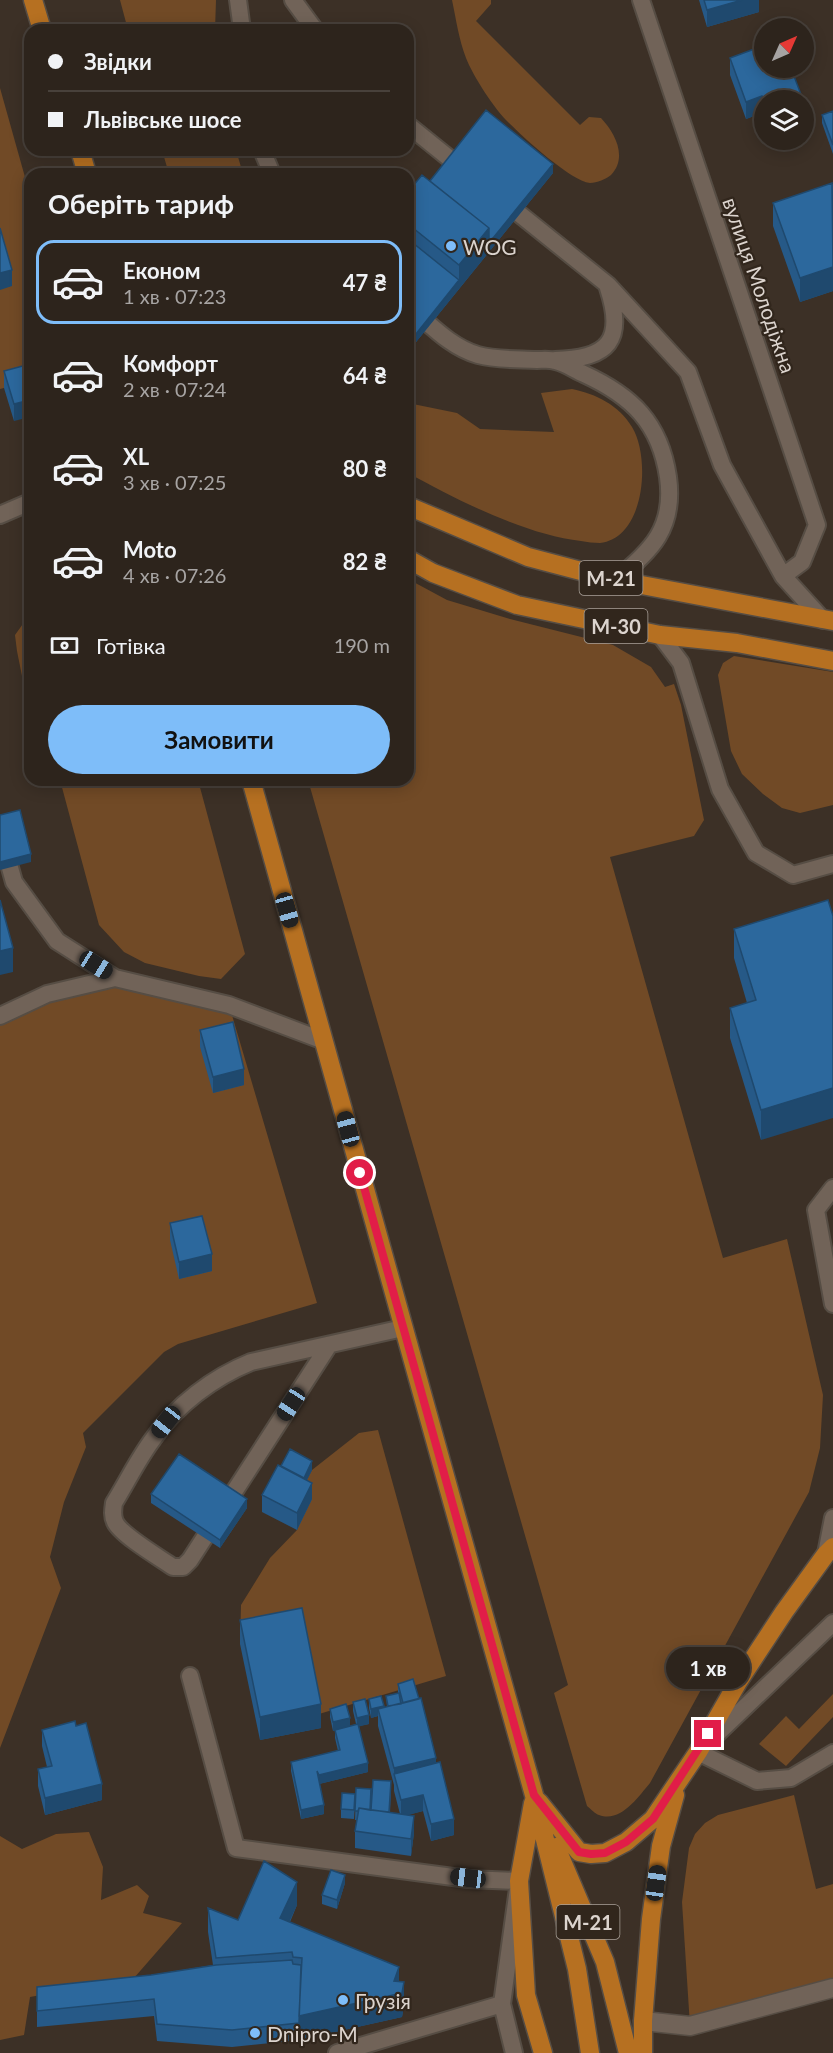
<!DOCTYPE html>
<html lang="uk">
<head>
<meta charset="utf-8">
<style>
	:root { --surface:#2d241c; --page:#393029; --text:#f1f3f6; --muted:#a7a4a3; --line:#48413b; --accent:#7ebdf9 }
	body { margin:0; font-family:Lato,sans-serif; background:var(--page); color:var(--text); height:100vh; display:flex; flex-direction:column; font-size:22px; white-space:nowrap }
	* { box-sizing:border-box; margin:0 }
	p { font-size:20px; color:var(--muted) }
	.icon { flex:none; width:33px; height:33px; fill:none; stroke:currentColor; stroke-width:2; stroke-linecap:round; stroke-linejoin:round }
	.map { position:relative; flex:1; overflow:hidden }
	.panel { position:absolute; left:24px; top:168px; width:390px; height:618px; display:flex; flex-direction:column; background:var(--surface); border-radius:18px; box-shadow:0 3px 15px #0003,0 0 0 2px var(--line) }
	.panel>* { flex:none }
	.hud { position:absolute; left:24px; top:24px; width:390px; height:132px; border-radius:18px; box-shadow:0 3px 15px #0003,0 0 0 2px var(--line); display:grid; align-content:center; height:132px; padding:0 24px; background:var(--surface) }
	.needle { width:39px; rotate:45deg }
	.fabs { position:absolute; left:754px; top:18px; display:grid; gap:12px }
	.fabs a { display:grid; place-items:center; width:60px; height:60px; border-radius:50%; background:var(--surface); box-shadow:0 3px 15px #0003,0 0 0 2px var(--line); font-size:30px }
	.end { position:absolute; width:27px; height:27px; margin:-14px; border:8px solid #e11d48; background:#fff; box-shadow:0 0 0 3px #fff }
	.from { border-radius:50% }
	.bubble { position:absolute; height:42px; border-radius:21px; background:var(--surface); box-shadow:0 3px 15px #0003,0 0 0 2px var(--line); font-size:20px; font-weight:700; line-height:42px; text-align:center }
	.car { position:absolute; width:18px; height:36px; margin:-18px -9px; border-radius:8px; box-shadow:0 0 4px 2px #0007; background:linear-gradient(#222 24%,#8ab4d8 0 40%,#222 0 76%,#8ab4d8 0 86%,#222 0) }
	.hud b { display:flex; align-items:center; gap:21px; height:57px; font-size:22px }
	.hud b+b { border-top:2px solid var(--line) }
	.hud i { width:15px; height:15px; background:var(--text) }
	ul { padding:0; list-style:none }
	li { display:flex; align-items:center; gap:18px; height:84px; margin:0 12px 9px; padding:0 12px; border:3px solid transparent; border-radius:18px }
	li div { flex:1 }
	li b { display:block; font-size:22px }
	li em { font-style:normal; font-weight:700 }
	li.selected { border-color:var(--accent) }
	li>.icon { width:54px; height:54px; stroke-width:1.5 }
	h2 { padding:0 24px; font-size:27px; line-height:72px }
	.pay { display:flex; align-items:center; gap:15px; height:66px; padding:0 24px; font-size:22px }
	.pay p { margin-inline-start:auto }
	.primary-button { display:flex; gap:12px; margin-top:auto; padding:12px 24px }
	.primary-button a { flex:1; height:69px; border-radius:36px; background:var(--accent); color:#111; font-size:24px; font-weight:700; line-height:69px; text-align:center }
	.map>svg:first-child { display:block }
	.green { fill:#714a26 }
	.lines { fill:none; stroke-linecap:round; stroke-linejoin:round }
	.service-casing { stroke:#564d44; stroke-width:20 }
	.minor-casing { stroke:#564d44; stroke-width:21 }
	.trunk-casing { stroke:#564d44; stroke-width:21 }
	.service { stroke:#716358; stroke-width:16 }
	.minor { stroke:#716358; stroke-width:18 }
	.trunk { stroke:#b67021; stroke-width:18 }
	.wall { fill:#265987 }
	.shaded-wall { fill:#1f496e }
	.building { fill:#2c689d; stroke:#1f496e; stroke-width:1.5 }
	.route { stroke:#e11d48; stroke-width:8 }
	.poi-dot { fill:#7ebdf9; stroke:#31261c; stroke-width:2 }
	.labels { text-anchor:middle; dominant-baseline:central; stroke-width:4.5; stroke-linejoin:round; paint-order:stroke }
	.shield { fill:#31261c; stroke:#a9a099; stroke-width:1.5 }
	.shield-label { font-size:20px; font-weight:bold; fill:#dcd4ce }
	.poi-label { font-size:21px; fill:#dcd4ce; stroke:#31261c; text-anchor:start }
	.street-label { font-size:21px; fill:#dcd4ce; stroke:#31261c }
</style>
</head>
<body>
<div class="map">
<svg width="833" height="2053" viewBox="0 0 833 2053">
	<rect width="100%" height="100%" fill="#3c3026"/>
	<path class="green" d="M120 0H216L215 30H128Z
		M452 0H491V4L476 21 580 125 589 117 601 118C615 133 628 157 611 175 606 179 597 183 590 183 571 181 524 138 509 123 495 110 473 76 466 58 459 40 456 19 452 0Z
		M0 88 30 195V381L0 389Z
		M162 150H236L243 174H169Z
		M572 389C596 394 619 405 632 427 651 458 645 538 600 543 594 543 587 542 581 541 526 535 457 500 408 473V403L457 413 480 429 554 432 541 393Z
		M408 579 447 600 510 619 613 645 651 667 665 687 674 684 681 705 704 820 694 836 610 857 723 1258 787 1239 823 1395 820 1448 809 1492 650 1783C638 1797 621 1823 599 1815 595 1814 591 1809 587 1806L554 1693 568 1685 308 780H408Z
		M30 619V696H26L17 651 15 635 25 621Z
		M734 656 833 672V805L800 813 782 808 763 794 742 774 731 751 718 675 723 663Z
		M60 780H198L245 954 221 979 199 976 145 963 124 952 99 925Z
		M115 978 229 1005 317 1303 178 1344 164 1352 83 1433 86 1447 64 1502 50 1557 61 1588 0 1748V1016Z
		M378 1430 446 1676 319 1714 240 1644 241 1605 270 1558 297 1530 300 1493 312 1470 359 1433Z
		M833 1694V1717L786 1766 759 1744 786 1716 799 1729Z
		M794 1795 816 1889 833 1884V1988L690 2026 682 1902 689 1848 695 1834 705 1823 718 1815Z
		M89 1832 103 1867 101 1900 137 1885 149 1896 143 1913 182 1923 134 1978 30 1997 24 2035 0 2040V1836L22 1849 56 1834Z"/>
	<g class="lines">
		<defs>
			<path id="service" d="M238 0 242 30
				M293 0 315 30
				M641 0 817 525 802 562 783 576
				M408 125 465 171
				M262 150 272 174
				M502 200 608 285 688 372 722 465 783 576 823 620
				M408 306C430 324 450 347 478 355 497 360 518 359 537 360 543 360 550 359 555 361 565 363 575 370 584 374 632 396 660 423 668 477 675 527 652 551 615 580
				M555 360C609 359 625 340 608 288
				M0 515 30 502
				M660 635 681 663 720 789 756 853 793 875 833 864
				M0 832 14 882 57 941 115 978 229 1005 324 1041
				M0 1016 47 994 115 978
				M833 1188 816 1210 833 1304
				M329 1345 190 1560 183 1567H173C160 1558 121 1535 115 1522 112 1516 113 1510 114 1503 127 1482 138 1459 153 1439 176 1405 214 1377 251 1362L403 1328
				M826 1554 833 1518
				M833 1623 698 1752 757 1781 791 1778 833 1753
				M190 1676 236 1848 468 1879 519 1881 502 2004 514 2053
				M337 2053 502 2004"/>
			<path id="minor" d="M643 2021 690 2026 833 1988"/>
			<path id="trunk" d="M33 0 42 30
				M80 150 87 174
				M408 506 528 557 615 580 833 621
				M408 559 433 573 517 605 660 635 737 643 833 661
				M251 780 534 1795 577 1969 590 2053
				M539 1802 579 1852 591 1854 605 1853 626 1842 653 1819 698 1752 738 1682 784 1612 826 1554 833 1547
				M533 1803 519 1881 526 1995 543 2053
				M556 1847 605 1962 628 2053
				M643 2053V2021L651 1919 661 1846 675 1795"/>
		</defs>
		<use href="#service" class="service-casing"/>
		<use href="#minor" class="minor-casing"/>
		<use href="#trunk" class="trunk-casing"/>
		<use href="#service" class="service"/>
		<use href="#minor" class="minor"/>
		<use href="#trunk" class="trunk"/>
	</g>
	<path class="wall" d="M699 0H759V12L707 27Z
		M730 58 765 100V122L762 113 746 119 730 75Z
		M833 111V154L822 123V115Z
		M553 173 408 352V192L430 181Z
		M833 184V291L800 302 773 226V203Z
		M30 364 14 421 4 388V371Z
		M833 916 761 1140 730 1038V1008L747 1003 734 958V929Z
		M200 1030 244 1085 213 1093 200 1047Z
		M170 1223 212 1271 179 1279 170 1240Z
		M281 1466 312 1470 307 1480 312 1499 297 1530 262 1512V1495Z
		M151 1494 247 1508 220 1548 151 1503Z
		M240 1620 321 1728 260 1740 240 1644Z
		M398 1684 436 1764 454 1835 431 1841 423 1811 407 1815 414 1833 411 1856 355 1848V1831L357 1820H355L356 1788 371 1810 391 1790 390 1813 400 1814 394 1791V1785L378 1726V1716L371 1718 369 1708V1699L384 1708 387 1707 386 1696 398 1693Z
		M353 1702 369 1724 359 1726 368 1772 319 1784 324 1814 301 1819 291 1771V1762L338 1751 335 1738V1730L333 1731 330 1717V1709L350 1726 356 1724 353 1711Z
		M76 1726 102 1800 45 1815 38 1786V1769L47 1767 42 1746V1730Z
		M355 1802 354 1819 341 1818V1809Z
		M345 1883 337 1909 322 1904V1895Z
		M297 1905 290 1922 399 1982 404 2006 402 2017 299 2040 232 2047 157 2041 154 2016 37 2027V1987L151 1975 213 1965 208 1932V1908L238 1920Z"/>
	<path class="shaded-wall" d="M742 0H759V12L707 27V10Z
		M762 96V113L746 119V102Z
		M805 108V125L804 126V109Z
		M553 164V173L459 289V265L489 228Z
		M833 267V291L800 302V278Z
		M12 270V286L0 290V273Z
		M459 280V289L408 352V344Z
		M30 400V417L14 421V404Z
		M31 854V862L0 870V862Z
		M13 948V972L0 975V951Z
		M244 1069V1085L213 1093V1077Z
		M833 1088V1118L761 1140V1110Z
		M212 1254V1271L179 1279V1262Z
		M312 1461V1470L300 1493V1484Z
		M312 1483V1499L297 1530V1513Z
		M247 1499V1508L220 1548V1540Z
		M321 1704V1728L260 1740V1717Z
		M384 1706V1715L378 1709V1716L371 1718V1709Z
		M369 1715V1724L357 1727V1718Z
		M350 1718V1727L333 1731V1722Z
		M436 1758V1775L394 1774V1785V1768Z
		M368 1763V1772L319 1784V1775Z
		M102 1784V1800L45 1815V1798Z
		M423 1795V1811L401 1817V1800Z
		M324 1805V1814L301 1819V1810Z
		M414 1816V1833L411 1856V1839Z
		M454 1819V1835L431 1841V1824Z
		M345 1875V1883L337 1909V1900Z
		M297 1882V1905L280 1942V1918Z
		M399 1967V1990L404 1982V2006L402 2017 299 2040V2016L394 1981Z"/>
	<path class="building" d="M704 0H742L707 10Z
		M765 45V68H791L803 100H765V105L762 96 746 102 730 58Z
		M486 110 553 164 489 243V228L430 181Z
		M833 111V145L822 115Z
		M422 175 489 228 459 265 408 224V192Z
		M832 183 833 267 800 278 773 203Z
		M0 228 12 270 0 273Z
		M408 239 459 280 408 344Z
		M30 364V400L14 404 4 371Z
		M20 810 31 854 0 862V815Z
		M0 900 13 948 0 951Z
		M828 900 833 916V1088L761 1110 730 1008 756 1000 734 929Z
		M233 1022 244 1069 213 1077 200 1030Z
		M202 1216 212 1254 179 1262 170 1223Z
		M290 1449 312 1461 304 1478 281 1466Z
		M179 1454 247 1499 220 1540 151 1494Z
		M278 1465 312 1483 297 1513 262 1495Z
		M302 1608 321 1704 260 1717 240 1620Z
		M413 1679 419 1699 403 1703 398 1684Z
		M399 1693 401 1704 388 1706 386 1696Z
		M381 1696 384 1706 371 1709 369 1699Z
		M421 1698 436 1758 394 1768 378 1709Z
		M365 1699 369 1715 357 1718 353 1702Z
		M346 1704 350 1718 333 1722 330 1709Z
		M75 1721 76 1726 86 1723 102 1784 45 1798 38 1769 52 1766 42 1730Z
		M358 1724 368 1763 319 1775 317 1771 324 1805 301 1810 291 1762 340 1750 335 1730Z
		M440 1762 454 1819 431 1824 423 1795 401 1800 394 1774Z
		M373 1780 391 1781 389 1812 371 1810Z
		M356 1788 371 1789 370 1810 359 1808 358 1811H355Z
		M342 1793 355 1794 354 1810 341 1809Z
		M359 1808 414 1816 411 1839 355 1831Z
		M264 1861 297 1882 280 1918 399 1967 394 1981 404 1982 402 1993 299 2016 302 1958 293 1957 292 1952 216 1958 208 1908 238 1920Z
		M331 1870 345 1875 337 1900 322 1895Z
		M292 1960 293 1964 301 1965 299 2023 232 2030 157 2024 154 1999 37 2011V1987L151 1975 216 1965Z"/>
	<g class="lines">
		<path class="route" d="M360 1173 534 1795 579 1852 591 1854 605 1853 626 1842 653 1819 708 1734"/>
	</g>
	<g class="poi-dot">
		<circle cx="451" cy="246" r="6"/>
		<circle cx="343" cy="2000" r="6"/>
		<circle cx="255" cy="2033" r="6"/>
	</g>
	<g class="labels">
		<g class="shield">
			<rect x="579.5" y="561" width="63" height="34" rx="4.5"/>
			<rect x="584.5" y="609" width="63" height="34" rx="4.5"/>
			<rect x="556.5" y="1905" width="63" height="34" rx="4.5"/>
		</g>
		<g class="shield-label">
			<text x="611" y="578">М-21</text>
			<text x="616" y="626">М-30</text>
			<text x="588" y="1922">М-21</text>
		</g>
		<g class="poi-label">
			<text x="463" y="246">WOG</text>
			<text x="355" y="2000">Грузія</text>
			<text x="267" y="2033">Dnipro-M</text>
		</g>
		<g class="street-label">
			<text transform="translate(760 285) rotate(71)">вулиця Молодіжна</text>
		</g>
	</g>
</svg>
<div class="fabs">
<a><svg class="needle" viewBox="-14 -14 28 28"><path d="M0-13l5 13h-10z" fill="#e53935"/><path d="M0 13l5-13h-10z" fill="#a7a4a3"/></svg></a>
<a><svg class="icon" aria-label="layers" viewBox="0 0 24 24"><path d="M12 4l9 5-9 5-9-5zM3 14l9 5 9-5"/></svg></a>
</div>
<i class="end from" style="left:360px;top:1173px"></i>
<i class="end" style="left:708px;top:1734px"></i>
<div class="bubble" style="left:666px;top:1647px;width:84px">1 хв</div>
<i class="car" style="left:287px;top:910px;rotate:164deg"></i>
<i class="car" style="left:96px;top:965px;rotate:122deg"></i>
<i class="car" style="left:348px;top:1129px;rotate:345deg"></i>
<i class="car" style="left:291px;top:1404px;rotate:213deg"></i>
<i class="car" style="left:166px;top:1422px;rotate:218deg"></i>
<i class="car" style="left:468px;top:1878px;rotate:277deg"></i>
<i class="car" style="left:656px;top:1883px;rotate:8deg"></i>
<div class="hud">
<b><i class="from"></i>Звідки</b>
<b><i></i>Львівське шосе</b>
</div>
<section class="panel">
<h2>Оберіть тариф</h2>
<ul>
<li class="selected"><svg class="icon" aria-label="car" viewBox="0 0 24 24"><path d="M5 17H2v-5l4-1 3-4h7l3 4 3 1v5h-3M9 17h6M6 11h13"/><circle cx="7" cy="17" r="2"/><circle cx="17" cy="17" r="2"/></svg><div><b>Економ</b><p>1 хв · 07:23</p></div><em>47 ₴</em></li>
<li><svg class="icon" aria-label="car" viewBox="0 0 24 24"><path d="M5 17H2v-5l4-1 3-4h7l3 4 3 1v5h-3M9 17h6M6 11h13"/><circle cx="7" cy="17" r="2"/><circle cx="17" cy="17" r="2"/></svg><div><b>Комфорт</b><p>2 хв · 07:24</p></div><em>64 ₴</em></li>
<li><svg class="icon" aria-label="car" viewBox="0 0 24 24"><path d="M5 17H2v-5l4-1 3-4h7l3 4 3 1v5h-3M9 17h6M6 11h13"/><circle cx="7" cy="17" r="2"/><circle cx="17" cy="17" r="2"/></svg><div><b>XL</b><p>3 хв · 07:25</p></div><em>80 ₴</em></li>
<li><svg class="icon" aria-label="car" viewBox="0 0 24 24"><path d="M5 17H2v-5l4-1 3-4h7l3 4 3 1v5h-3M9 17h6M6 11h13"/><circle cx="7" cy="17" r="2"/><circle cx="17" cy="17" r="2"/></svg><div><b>Moto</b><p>4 хв · 07:26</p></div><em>82 ₴</em></li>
</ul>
<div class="pay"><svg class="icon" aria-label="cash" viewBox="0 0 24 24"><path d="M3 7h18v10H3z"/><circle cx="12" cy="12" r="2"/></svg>Готівка<p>190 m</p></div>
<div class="primary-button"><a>Замовити</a></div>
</section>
</div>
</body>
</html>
